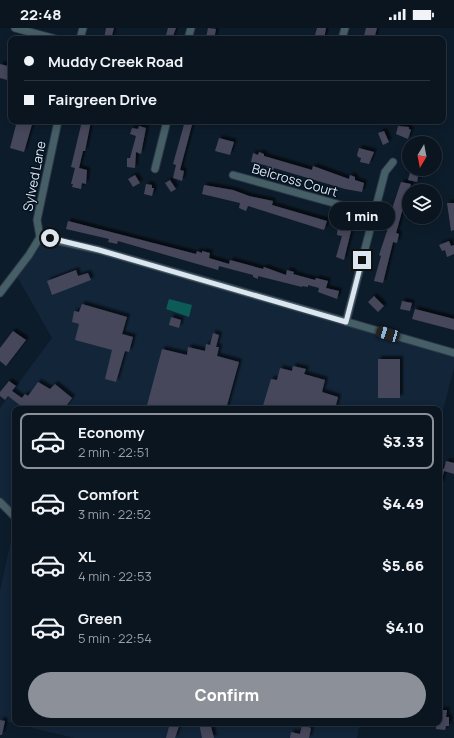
<!DOCTYPE html>
<html lang="en">
<head>
<meta charset="utf-8">
<style>
	:root { --surface:#0a1520; --page:#18222d; --text:#f1f3f6; --muted:#999fa5; --line:#2a343e; --accent:#8c9099 }
	body { margin:0; font-family:Manrope,sans-serif; background:var(--page); color:var(--text); height:100vh; display:flex; flex-direction:column; font-size:15px; white-space:nowrap }
	* { box-sizing:border-box; margin:0 }
	p { font-size:13px; color:var(--muted) }
	.icon { flex:none; width:22px; height:22px; fill:none; stroke:currentColor; stroke-width:2; stroke-linecap:round; stroke-linejoin:round }
	.map { position:relative; flex:1; overflow:hidden }
	.side { position:absolute; left:12px; top:378px; width:430px; height:320px; display:flex; flex-direction:column; background:var(--surface); border-radius:8px; box-shadow:0 2px 10px #0003,0 0 0 1px var(--line) }
	.side>* { flex:none }
	.hud { position:absolute; left:8px; top:8px; width:438px; height:88px; border-radius:8px; box-shadow:0 2px 10px #0003,0 0 0 1px var(--line); display:grid; align-content:center; height:88px; padding:0 16px; background:var(--surface) }
	.needle { width:26px; rotate:190deg }
	.tools { position:absolute; left:402px; top:108px; display:grid; gap:8px }
	.tools a { display:grid; place-items:center; width:40px; height:40px; border-radius:50%; background:var(--surface); box-shadow:0 2px 10px #0003,0 0 0 1px var(--line); font-size:20px }
	.end { position:absolute; width:18px; height:18px; margin:-9px; border:5px solid #dce6f0; background:#111; box-shadow:0 0 0 2px #111 }
	.from { border-radius:50% }
	.bubble { position:absolute; height:28px; border-radius:14px; background:var(--surface); box-shadow:0 2px 10px #0003,0 0 0 1px var(--line); font-size:13px; font-weight:800; line-height:28px; text-align:center }
	.car { position:absolute; width:12px; height:24px; margin:-12px -6px; border-radius:5px; box-shadow:0 0 3px 1px #0007; background:linear-gradient(#222 24%,#8ab4d8 0 40%,#222 0 76%,#8ab4d8 0 86%,#222 0) }
	.hud b { display:flex; align-items:center; gap:14px; height:38px; font-size:15px }
	.hud b+b { border-top:1px solid var(--line) }
	.hud i { width:10px; height:10px; background:var(--text) }
	ul { padding:7px 0 0; list-style:none }
	li { display:flex; align-items:center; gap:12px; height:56px; margin:0 8px 6px; padding:0 8px; border:2px solid transparent; border-radius:8px }
	li div { flex:1 }
	li b { display:block; font-size:15px }
	li em { font-style:normal; font-weight:800 }
	li.active { border-color:var(--accent) }
	li>.icon { width:36px; height:36px; stroke-width:1.5 }
	.cta { display:flex; gap:8px; margin-top:auto; padding:8px 16px }
	.cta a { flex:1; height:46px; border-radius:24px; background:var(--accent); color:#fff; font-size:16px; font-weight:800; line-height:46px; text-align:center }
	.status { display:flex; justify-content:space-between; align-items:center; height:28px; padding:0 20px; background:var(--surface); direction:ltr }
	.status svg { height:11px; fill:currentColor }
	.map>svg:first-child { display:block }
	.built { fill:#122539 }
	.water { fill:#0d5b57 }
	.building { fill:#46475c; filter:url(#shadow) }
	.lines { fill:none; stroke-linecap:round; stroke-linejoin:round }
	.minor-casing { stroke:#2a3847; stroke-width:9 }
	.minor { stroke:#465e66; stroke-width:7 }
	.route { stroke:#dce6f0; stroke-width:5 }
	.labels { text-anchor:middle; dominant-baseline:central; stroke-width:3; stroke-linejoin:round; paint-order:stroke }
	.street-label { font-size:13px; fill:#dce6f0; stroke:#051221 }
</style>
</head>
<body>
<div class="status"><b>22:48</b><svg viewBox="0 0 49 12"><path d="M0 12V9h3v3zM5 12V6h3v6zM10 12V3h3v9zM15 12V0h3v12zM26 1h20v11H26zM47 4h2v5h-2z"/></svg></div>
<div class="map">
<svg width="454" height="710" viewBox="0 0 454 710">
	<defs>
		<filter id="shadow"><feDropShadow dx="3" dy="-3" stdDeviation="1" flood-color="#0009"/></filter>
	</defs>
	<rect width="100%" height="100%" fill="#0d1c2b"/>
	<path class="built" d="M40 209 454 325V339L439 398V381H15V490L0 474V380L52 310 15 245Z
		M15 494V695H360L357 710H74L0 692V563Z"/>
	<path class="water" d="M169 271 192 277 189 289 166 281Z"/>
	<path class="building" d="M106 0H114L111 11H104Z
		M168 0H176L172 11H165Z
		M208 0 216 1 214 11 206 10Z
		M317 0H326L324 11H314Z
		M366 0H377L374 11 364 8Z
		M0 36 11 39V53L0 50Z
		M17 93H33L24 124 10 120Z
		M82 93H91L85 123H83L79 140 87 142 86 156 82 155 81 161 72 159 73 156H71L75 140 71 139Z
		M185 93H193L180 142 184 143 182 153 173 150 176 137 173 136Z
		M139 98 146 100 141 126 136 124 135 140 127 139V130H130L136 108 130 106 132 100 138 101Z
		M398 98 409 99V101L411 102 408 111 396 106Z
		M384 103 389 114 383 117 378 105Z
		M219 110 234 114 230 127 215 123Z
		M359 120 374 124 369 136 360 134 361 130 358 129 357 127Z
		M259 124 264 126V128L312 142 313 138 349 151 350 147 355 149V152L364 155 362 164 345 161 274 140 273 142 267 140 268 138 251 134 253 125 258 127Z
		M411 141H420L417 154 408 152Z
		M135 147 140 155 133 159 128 151Z
		M170 152 176 161 171 164 165 155Z
		M401 154 411 156 406 172 409 173V181L403 180 396 205 399 206 397 215 393 214 383 255 374 253 381 228 379 227 388 200 386 199Z
		M146 156 152 157V160H154L152 168 144 166Z
		M204 157 233 162 249 168 273 173 272 177 327 193 324 202 248 178 246 183 239 180 240 175 202 166Z
		M447 175H454V202L451 203Z
		M68 193 196 226 197 223 202 225V223L210 225 209 230 229 236 230 232 263 241 264 239 286 247 287 242 294 244 293 246 315 252 316 250 328 253 326 260 339 263 337 271 318 264 319 260 308 257V259L302 258V259L258 248V251L253 249V247L219 238 218 242 118 213 117 216 108 214 109 211 66 201Z
		M338 195 352 199 344 232 336 229 342 208 337 207Z
		M449 213 451 218 454 217V226L447 229 445 222 442 223 439 217Z
		M76 242 78 248 88 245 91 252 52 267 47 253Z
		M374 268 384 278 378 284 368 274Z
		M402 273 412 275 410 283 400 281Z
		M82 276 127 289 122 306 133 309 129 324 125 323 116 354 105 351 112 322 75 312 79 296 72 294 74 283 79 284Z
		M415 281 454 291V302L412 291Z
		M171 289 181 292 179 300 169 297Z
		M13 303 26 312 6 338 0 333V320Z
		M213 305 219 307 216 319H219L217 328 239 334 226 381H146L162 321 187 327 188 319 205 323 206 316 210 317Z
		M378 331H400V370H378Z
		M293 338 306 341 304 346 325 352 322 364 338 369 335 381H262L271 351 277 352 280 340 292 343Z
		M9 353 16 358 12 363 22 370 25 366 28 368 38 354 50 361 55 356 72 370 64 381H19L21 378 8 368 5 372 0 368V364Z
		M446 433 454 435V446L444 443 441 456H439V439L444 441Z
		M439 682H447L446 689H449V698H446L445 702 436 701V695H439Z
		M0 692 5 693 2 707H0Z
		M170 695H180L175 710H166Z
		M199 695H210L214 710H202Z
		M302 697 311 700 309 710H290L291 704 300 706Z"/>
	<g class="lines">
		<defs>
			<path id="minor" d="M15 0 56 11
				M80 11 83 0
				M188 11 191 0
				M342 11 345 0
				M155 141 167 93
				M233 147 373 186
				M40 209 99 222 454 325
				M40 209 37 192 58 93
				M0 265 29 227 40 209
				M346 294 385 144 393 134
				M0 474 15 489"/>
		</defs>
		<use href="#minor" class="minor-casing"/>
		<use href="#minor" class="minor"/>
	</g>
	<g class="lines">
		<path class="route" d="M50 210 99 222 346 294 362 232"/>
	</g>
	<g class="labels">
		<g class="street-label">
			<text transform="translate(34 148) rotate(-79)">Sylved Lane</text>
			<text transform="translate(295 152) rotate(16)">Belcross Court</text>
		</g>
	</g>
</svg>
<div class="tools">
<a><svg class="needle" viewBox="-14 -14 28 28"><path d="M0-13l5 13h-10z" fill="#e53935"/><path d="M0 13l5-13h-10z" fill="#999fa5"/></svg></a>
<a><svg class="icon" aria-label="layers" viewBox="0 0 24 24"><path d="M12 4l9 5-9 5-9-5zM3 14l9 5 9-5"/></svg></a>
</div>
<i class="end from" style="left:50px;top:210px"></i>
<i class="end" style="left:362px;top:232px"></i>
<div class="bubble" style="left:329px;top:174px;width:66px">1 min</div>
<i class="car" style="left:388px;top:306px;rotate:286deg"></i>
<div class="hud">
<b><i class="from"></i>Muddy Creek Road</b>
<b><i></i>Fairgreen Drive</b>
</div>
<section class="side">
<ul>
<li class="active"><svg class="icon" aria-label="car" viewBox="0 0 24 24"><path d="M5 17H2v-5l4-1 3-4h7l3 4 3 1v5h-3M9 17h6M6 11h13"/><circle cx="7" cy="17" r="2"/><circle cx="17" cy="17" r="2"/></svg><div><b>Economy</b><p>2 min · 22:51</p></div><em>$3.33</em></li>
<li><svg class="icon" aria-label="car" viewBox="0 0 24 24"><path d="M5 17H2v-5l4-1 3-4h7l3 4 3 1v5h-3M9 17h6M6 11h13"/><circle cx="7" cy="17" r="2"/><circle cx="17" cy="17" r="2"/></svg><div><b>Comfort</b><p>3 min · 22:52</p></div><em>$4.49</em></li>
<li><svg class="icon" aria-label="car" viewBox="0 0 24 24"><path d="M5 17H2v-5l4-1 3-4h7l3 4 3 1v5h-3M9 17h6M6 11h13"/><circle cx="7" cy="17" r="2"/><circle cx="17" cy="17" r="2"/></svg><div><b>XL</b><p>4 min · 22:53</p></div><em>$5.66</em></li>
<li><svg class="icon" aria-label="car" viewBox="0 0 24 24"><path d="M5 17H2v-5l4-1 3-4h7l3 4 3 1v5h-3M9 17h6M6 11h13"/><circle cx="7" cy="17" r="2"/><circle cx="17" cy="17" r="2"/></svg><div><b>Green</b><p>5 min · 22:54</p></div><em>$4.10</em></li>
</ul>
<div class="cta"><a>Confirm</a></div>
</section>
</div>
</body>
</html>
